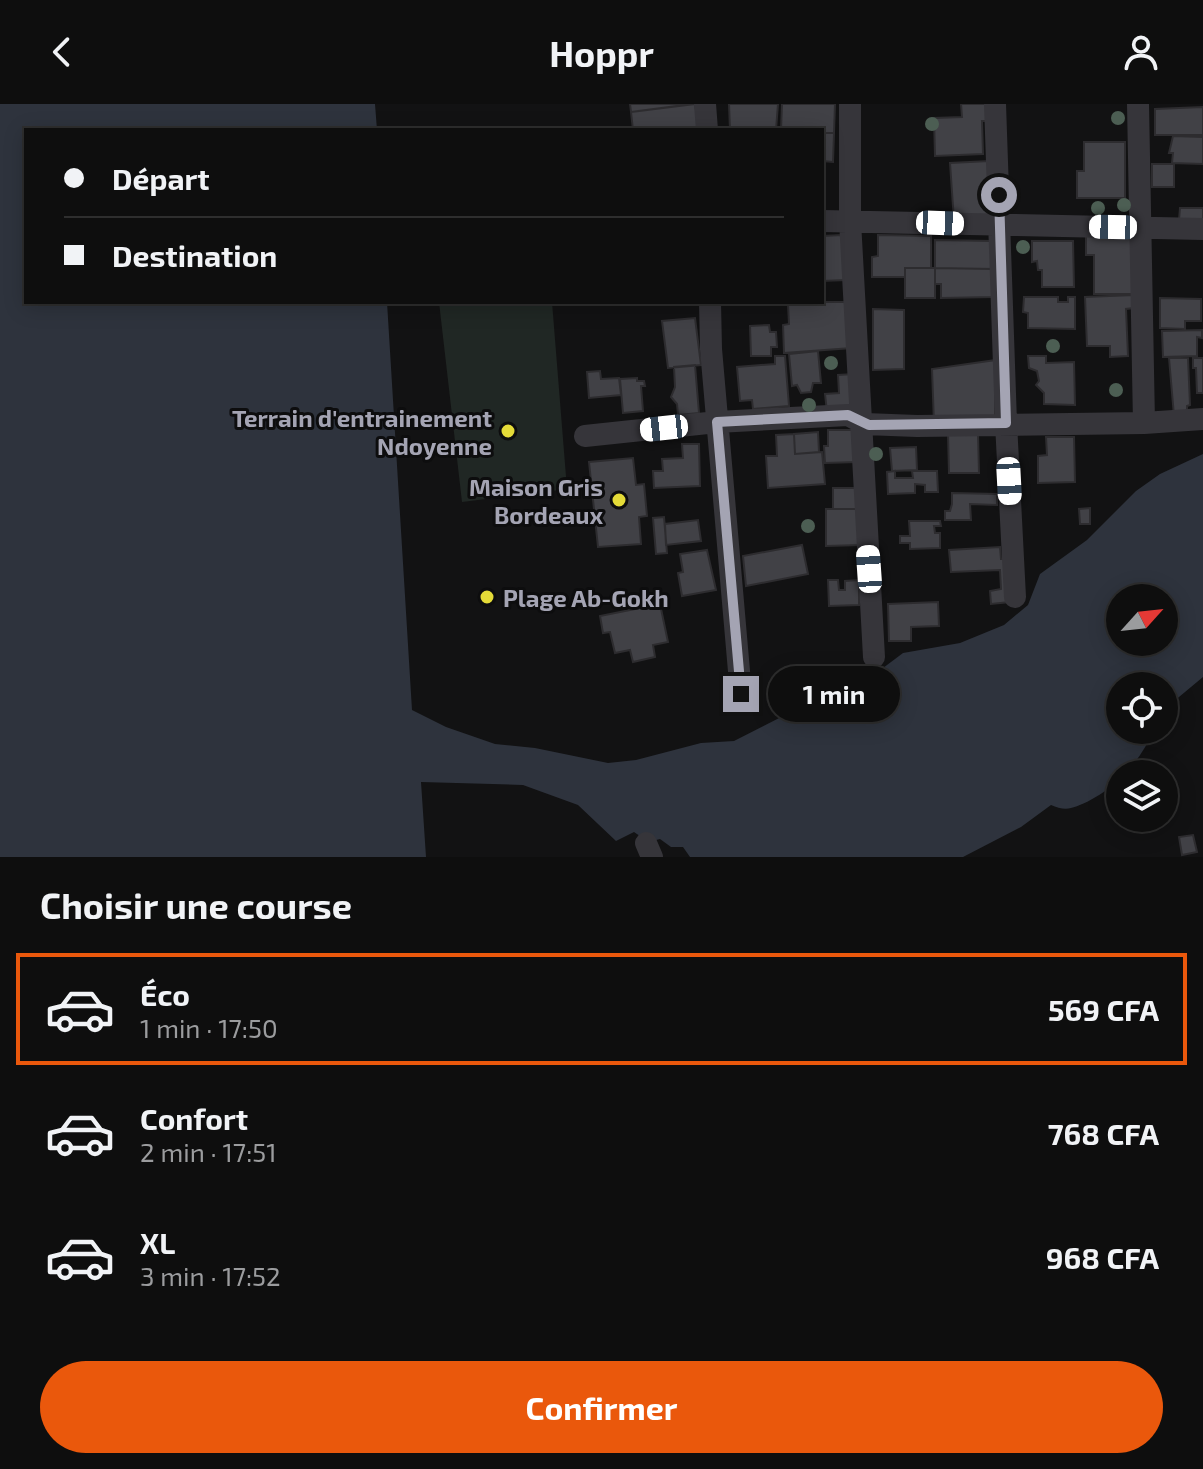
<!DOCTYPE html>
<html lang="fr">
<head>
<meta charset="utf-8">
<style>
	:root { --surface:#0e0e0e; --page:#171717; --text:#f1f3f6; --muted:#9b9c9e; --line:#2e2e2e; --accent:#ea580c }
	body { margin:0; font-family:"Exo 2",sans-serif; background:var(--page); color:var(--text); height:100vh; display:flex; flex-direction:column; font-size:30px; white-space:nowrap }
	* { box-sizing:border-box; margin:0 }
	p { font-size:26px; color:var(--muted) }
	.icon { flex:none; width:44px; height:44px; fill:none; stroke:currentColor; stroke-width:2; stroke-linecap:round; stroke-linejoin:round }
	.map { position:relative; height:753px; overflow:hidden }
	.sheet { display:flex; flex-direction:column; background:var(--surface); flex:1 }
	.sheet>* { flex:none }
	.banner { position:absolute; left:24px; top:24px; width:800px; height:176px; border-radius:0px; box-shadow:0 4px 20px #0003,0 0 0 2px var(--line); display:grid; align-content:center; height:176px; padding:0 40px; background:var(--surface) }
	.needle { width:52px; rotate:63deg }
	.buttons { position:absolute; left:1106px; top:480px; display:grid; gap:16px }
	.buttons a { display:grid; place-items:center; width:72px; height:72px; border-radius:50%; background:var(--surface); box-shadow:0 4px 20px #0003,0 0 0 2px var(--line); font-size:40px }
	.end { position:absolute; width:36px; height:36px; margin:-18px; border:10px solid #a4a4b3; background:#111; box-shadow:0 0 0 4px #111 }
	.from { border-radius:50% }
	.bubble { position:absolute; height:56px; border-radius:28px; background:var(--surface); box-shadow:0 4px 20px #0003,0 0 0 2px var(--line); font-size:26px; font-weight:700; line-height:56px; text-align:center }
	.car { position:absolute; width:24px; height:48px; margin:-24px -12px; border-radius:10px; box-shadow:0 0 6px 2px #0007; background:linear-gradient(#fff 24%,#345 0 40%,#fff 0 76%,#345 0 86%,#fff 0) }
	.banner b { display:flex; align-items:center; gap:28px; height:76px; font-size:30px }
	.banner b+b { border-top:2px solid var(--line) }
	.banner i { width:20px; height:20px; background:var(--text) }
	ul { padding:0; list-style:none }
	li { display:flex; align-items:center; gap:24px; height:112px; margin:0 16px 12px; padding:0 24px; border:4px solid transparent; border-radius:0px }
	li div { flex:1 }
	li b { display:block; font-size:30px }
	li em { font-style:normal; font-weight:700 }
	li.on { border-color:var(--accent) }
	li>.icon { width:72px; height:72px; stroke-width:1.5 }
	h2 { padding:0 40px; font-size:36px; line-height:96px }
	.primary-button { display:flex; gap:16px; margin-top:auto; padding:16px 40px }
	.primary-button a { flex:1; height:92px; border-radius:48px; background:var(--accent); color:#fff; font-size:32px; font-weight:700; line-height:92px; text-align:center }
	header { display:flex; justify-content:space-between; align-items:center; height:104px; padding:0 40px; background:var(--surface); font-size:36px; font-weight:700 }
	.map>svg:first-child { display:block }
	.green { fill:#202724 }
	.water { fill:#2e333d; fill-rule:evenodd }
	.building { fill:#414146; stroke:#2d2c2f; stroke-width:2 }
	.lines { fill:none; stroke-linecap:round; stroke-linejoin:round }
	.street { stroke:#36353a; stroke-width:22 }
	.tree { fill:#4c5e53 }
	.route { stroke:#a4a4b3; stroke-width:10 }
	.poi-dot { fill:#e4db38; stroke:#0d0d0e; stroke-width:3 }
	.labels { text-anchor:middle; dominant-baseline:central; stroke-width:6; stroke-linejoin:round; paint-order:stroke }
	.poi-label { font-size:24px; font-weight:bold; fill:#a4a4b3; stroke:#0d0d0e; text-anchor:end }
</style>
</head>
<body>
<header><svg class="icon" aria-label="back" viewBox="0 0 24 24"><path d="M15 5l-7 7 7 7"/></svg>Hoppr<svg class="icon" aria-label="person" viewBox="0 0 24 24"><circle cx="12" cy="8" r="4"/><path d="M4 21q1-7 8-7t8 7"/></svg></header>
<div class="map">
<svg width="1203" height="753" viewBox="0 0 1203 753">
	<rect width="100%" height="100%" fill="#121213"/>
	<path class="green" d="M439 198H552L567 385 462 398Z"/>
	<path class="water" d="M0 0H375L377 26H26V198H387L412 606 446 623 495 640 535 644 608 659 636 656 701 639 734 637 848 579 871 573 903 549 960 539 1004 521 1028 501 1040 470 1087 436 1136 387 1160 370 1203 350V573L1173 598 1164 610V582H1120V626H1154C1147 642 1137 657 1125 670H1120C1117 683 1085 701 1071 704 1065 706 1058 704 1051 701L1021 723 963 753H690L683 743H671L660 735 656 736V743L634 728 616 737 578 701 523 681 421 678 426 753H0ZM1120 494H1164V538H1120Z"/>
	<path class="building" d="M630 0H692L631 8Z
		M695 0 699 26H633L631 8Z
		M729 0H778L776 26H730Z
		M782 0H835L834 29H822V26H781Z
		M961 0H986V17H982L983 50 935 52 934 14 962 13Z
		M1203 3V31H1155V5Z
		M822 29H834L833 58 822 57Z
		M1173 32 1203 33V60L1172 59 1173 49H1169Z
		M1084 38H1125V94H1077V67H1084Z
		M989 57 993 117H954L950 59Z
		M1152 60H1174V83H1152Z
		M1180 104H1203V117L1179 116Z
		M1086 130 1136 131V190H1094V151H1086Z
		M842 131 846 176 822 177V132Z
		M878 131 931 132V164H905V173H872V153L878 152Z
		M935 136 992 137V165L935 164Z
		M1032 137H1073L1074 183H1042V166H1038L1037 157 1032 158Z
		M905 164H935V194H905Z
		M935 164 992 165 993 193 941 194V180H935Z
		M1134 191V204L1126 205 1128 252 1110 253V242H1087L1085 193Z
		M1024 193H1058V198H1068V193H1075V225L1028 224V209L1023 208Z
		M1160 194 1201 195V217H1185V225L1160 224Z
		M797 198H848L852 244 784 249 783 221 789 220 788 201 797 200Z
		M873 205 904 206V265L873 266Z
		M695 214 701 261 668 264 662 217Z
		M769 221 770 228H776L777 243H771V252H751L750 222Z
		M1202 226V234L1197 233V252L1163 253 1162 227Z
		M818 247 821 279H813L811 288 801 289 797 281 792 282 789 250Z
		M775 252H785L789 302 753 305 752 296 740 297 737 263 775 260Z
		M1028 252H1046V259L1074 258 1075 301 1044 300V289L1036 281 1039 277 1037 267 1029 264Z
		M1169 254H1188L1190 301 1187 302V312H1174Z
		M1193 254H1203V289H1197L1196 264H1193Z
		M996 256 995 312 934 320 932 265Z
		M695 261 699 309 678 311 677 300 671 293 675 283 674 263Z
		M600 267 601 275 619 274 621 291 589 294 587 268Z
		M854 270 857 305 827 308 825 290 839 289 838 271Z
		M637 274V277H644L645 282H641L643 307 623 309 620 275Z
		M828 326H856L857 358 825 359 824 342H828Z
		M818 328 819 348 795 350 794 330Z
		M978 329 979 369H949L948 330Z
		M794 330 795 350 822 348 825 380 768 384 766 352H777L776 331Z
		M1046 333H1074L1075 378 1038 379V352L1047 351Z
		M682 340H699L700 382 654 384 653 367H663L662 355 683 354Z
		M916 343 917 366 892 367 890 344Z
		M633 354 636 381 644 380 647 412 639 413 641 440 598 443 589 358Z
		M895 367V374H913L912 367H937L938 388H925V381L915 380V389L888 390 887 368Z
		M833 384H857V405H833Z
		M952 389 997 390V401L970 400 971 416H945V407H950L952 400Z
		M1090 404V420H1080L1079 405Z
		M826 405H860L861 441 826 442Z
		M664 413 667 449 656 450 653 414Z
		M698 416 701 437 666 441 665 420Z
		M909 417H940L941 422H934L935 429H940V444L910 445V439H900V432H910Z
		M802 441 808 470 746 482 743 452Z
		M1000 443 1001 455H1006L1010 498 991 500 990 487 1001 485 1000 466 951 468 949 446Z
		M707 446 716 486 682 492 678 469 683 468 680 450Z
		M828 476H838L839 486H845V477L859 476V501L829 502Z
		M938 498 939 522 911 523V537H889L888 500Z
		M660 500 668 538 653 541 655 553 633 558 630 546 615 549 610 528 603 529 600 512Z
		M1193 731 1197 748 1182 751 1179 733Z"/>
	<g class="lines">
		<path class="street" d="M705 0 707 26
			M850 0V117L874 553
			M995 0 1006 319 1015 493
			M1138 0 1144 319
			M822 117 1203 125
			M710 198 711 245 741 590
			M585 332 717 318 848 311 865 320 917 322 1144 319 1203 315
			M646 739 652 753"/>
	</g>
	<g class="tree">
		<circle cx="1118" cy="14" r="7"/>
		<circle cx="932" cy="20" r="7"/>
		<circle cx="1124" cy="101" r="7"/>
		<circle cx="1098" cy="104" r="7"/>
		<circle cx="1023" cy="143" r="7"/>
		<circle cx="1053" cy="242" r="7"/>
		<circle cx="831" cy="259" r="7"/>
		<circle cx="1116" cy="286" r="7"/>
		<circle cx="809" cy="301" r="7"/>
		<circle cx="876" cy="350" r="7"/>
		<circle cx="808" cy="422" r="7"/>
	</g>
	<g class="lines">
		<path class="route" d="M741 590 717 318 848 311 869 321 1006 319 999 91"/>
	</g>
	<g class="poi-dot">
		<circle cx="508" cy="327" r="8"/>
		<circle cx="619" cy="396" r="8"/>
		<circle cx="487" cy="493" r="8"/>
	</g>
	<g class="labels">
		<g class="poi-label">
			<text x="492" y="313">Terrain d'entrainement<tspan x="492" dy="28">Ndoyenne</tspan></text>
			<text x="603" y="382">Maison Gris<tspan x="603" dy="28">Bordeaux</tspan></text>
			<text x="503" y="493" text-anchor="start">Plage Ab-Gokh</text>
		</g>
	</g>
</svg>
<div class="buttons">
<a><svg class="needle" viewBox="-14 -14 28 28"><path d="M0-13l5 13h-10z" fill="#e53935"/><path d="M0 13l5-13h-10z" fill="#9b9c9e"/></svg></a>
<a><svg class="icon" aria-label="locate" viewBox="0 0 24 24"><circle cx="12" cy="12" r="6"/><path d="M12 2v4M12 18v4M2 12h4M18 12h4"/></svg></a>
<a><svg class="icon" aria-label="layers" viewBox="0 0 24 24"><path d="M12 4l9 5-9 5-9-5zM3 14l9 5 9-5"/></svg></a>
</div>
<i class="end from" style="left:999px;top:91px"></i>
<i class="end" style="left:741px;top:590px"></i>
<div class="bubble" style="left:768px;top:562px;width:132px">1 min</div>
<i class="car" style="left:940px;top:119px;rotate:92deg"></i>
<i class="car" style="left:1113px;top:123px;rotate:271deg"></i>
<i class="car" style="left:664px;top:324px;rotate:264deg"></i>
<i class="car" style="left:1009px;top:377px;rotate:177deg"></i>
<i class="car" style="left:869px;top:465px;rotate:356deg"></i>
<div class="banner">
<b><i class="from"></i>Départ</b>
<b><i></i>Destination</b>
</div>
</div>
<section class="sheet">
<h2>Choisir une course</h2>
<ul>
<li class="on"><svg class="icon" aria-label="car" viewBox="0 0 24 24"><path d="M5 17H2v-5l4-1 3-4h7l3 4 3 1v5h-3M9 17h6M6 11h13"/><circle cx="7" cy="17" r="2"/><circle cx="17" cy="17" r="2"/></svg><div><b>Éco</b><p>1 min · 17:50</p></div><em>569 CFA</em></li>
<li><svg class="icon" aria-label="car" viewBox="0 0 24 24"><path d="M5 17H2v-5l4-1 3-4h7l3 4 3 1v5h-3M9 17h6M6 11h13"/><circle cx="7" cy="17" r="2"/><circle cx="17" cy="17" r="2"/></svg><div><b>Confort</b><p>2 min · 17:51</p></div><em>768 CFA</em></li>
<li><svg class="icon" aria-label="car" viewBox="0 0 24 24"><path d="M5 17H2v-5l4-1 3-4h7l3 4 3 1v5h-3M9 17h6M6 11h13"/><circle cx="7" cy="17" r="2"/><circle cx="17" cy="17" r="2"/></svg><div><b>XL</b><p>3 min · 17:52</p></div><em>968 CFA</em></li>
</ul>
<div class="primary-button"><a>Confirmer</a></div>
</section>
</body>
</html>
